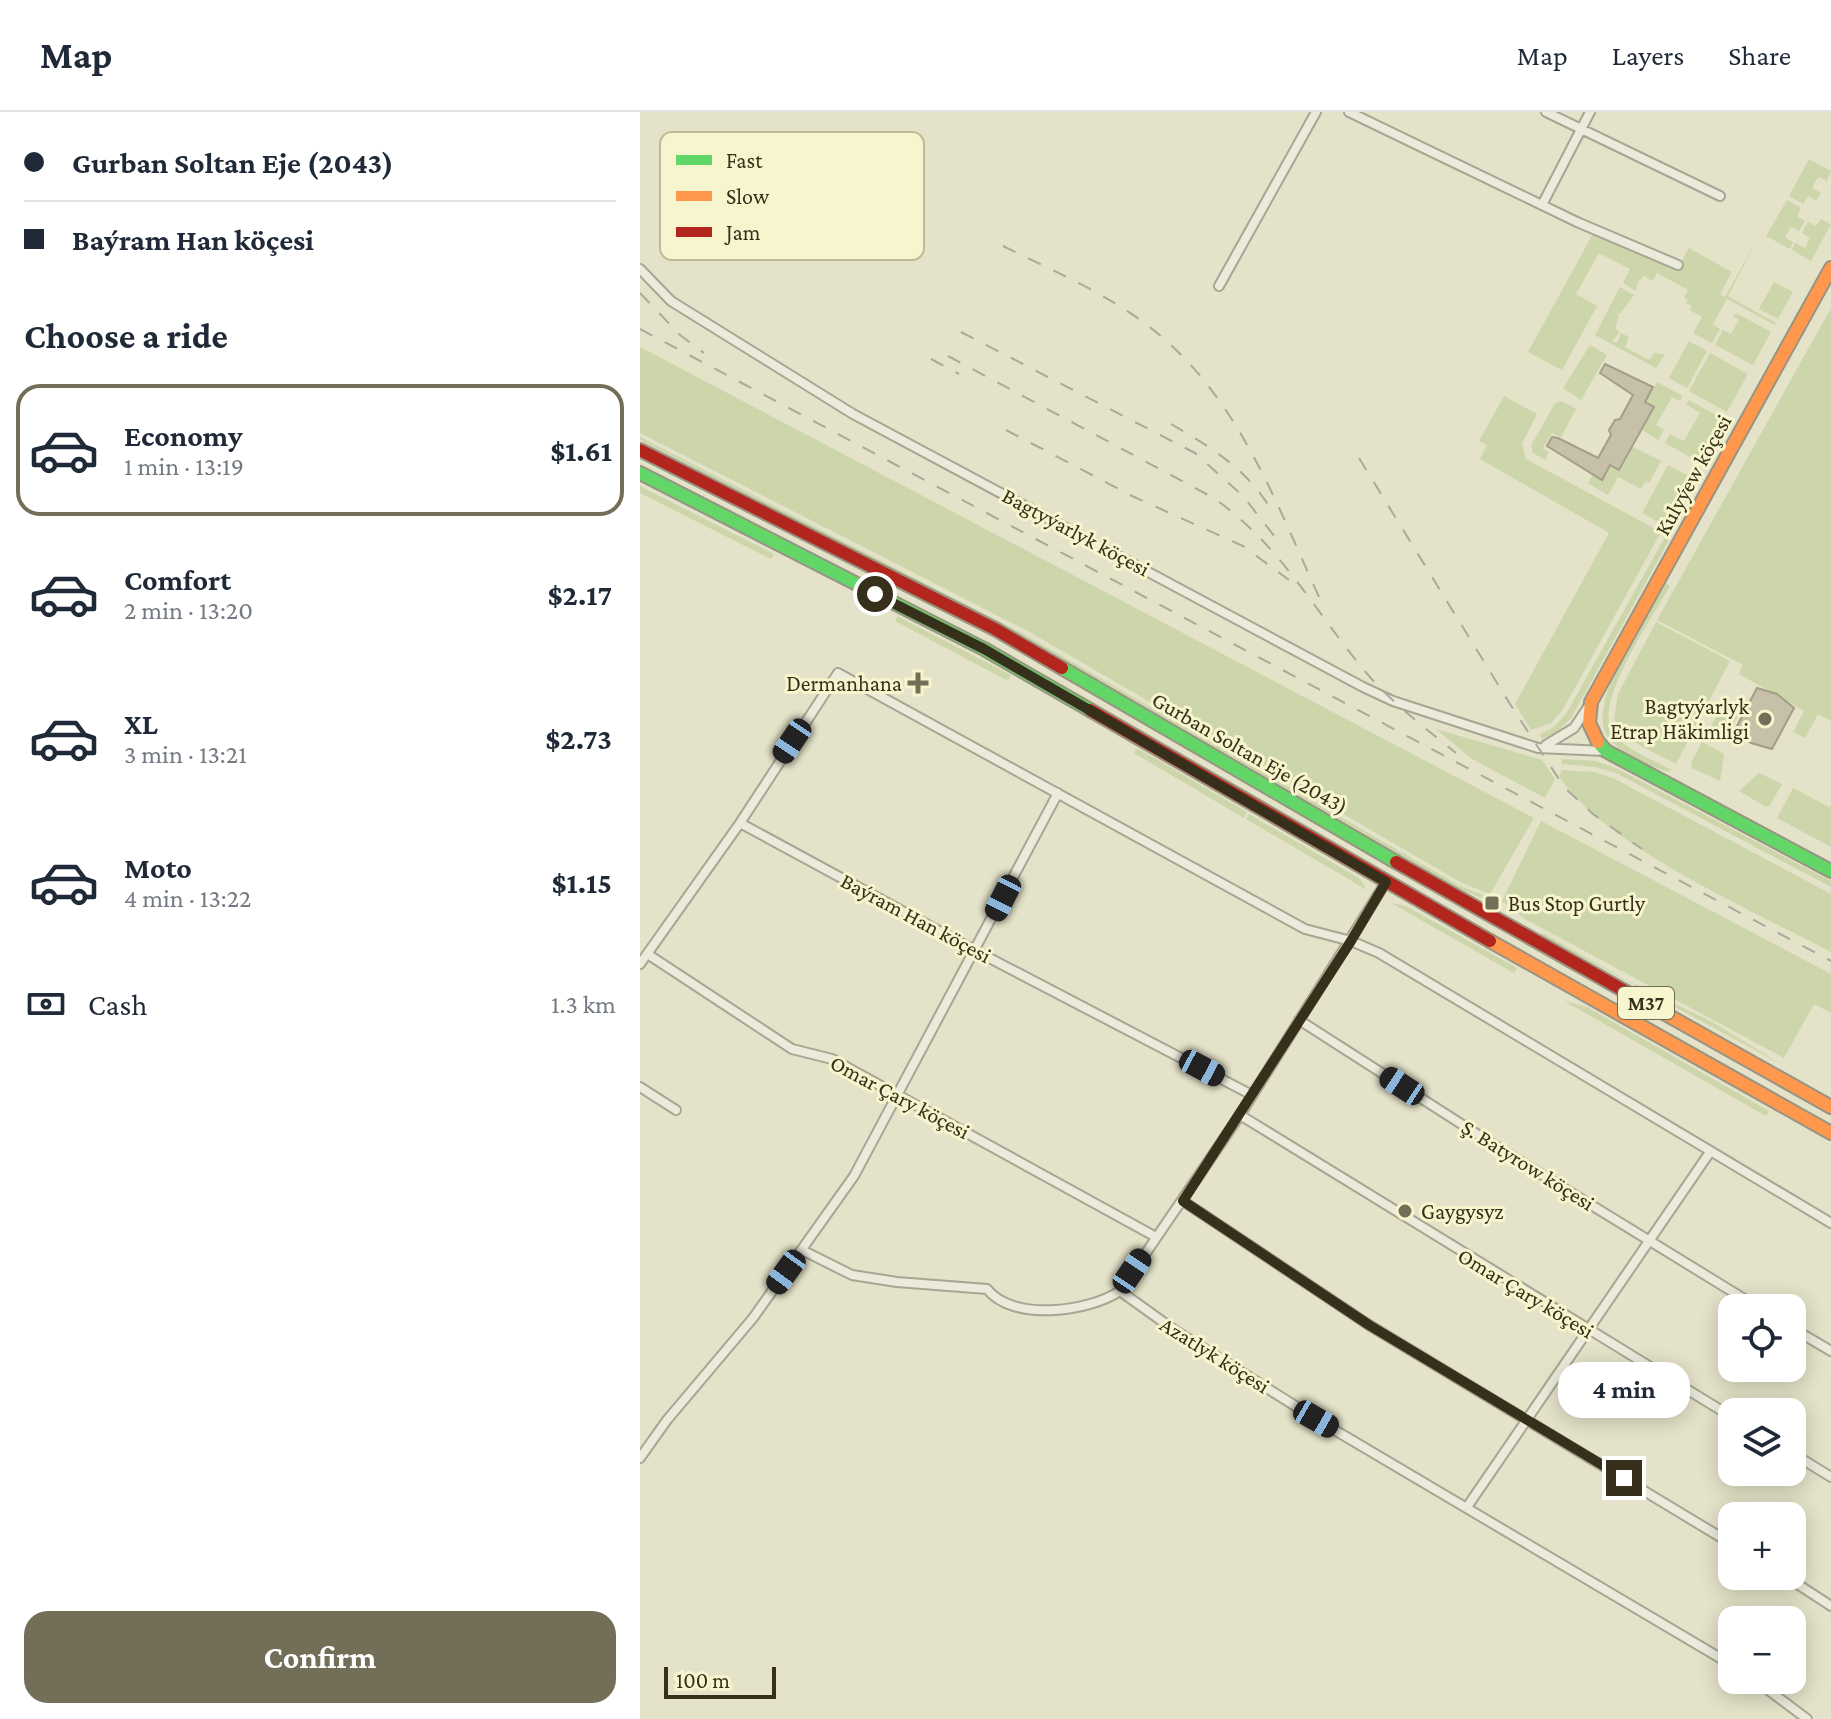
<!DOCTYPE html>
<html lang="en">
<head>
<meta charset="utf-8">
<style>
	:root { --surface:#fff; --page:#f6f6f7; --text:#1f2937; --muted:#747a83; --line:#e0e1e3; --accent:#736e58 }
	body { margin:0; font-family:"Crimson Pro",serif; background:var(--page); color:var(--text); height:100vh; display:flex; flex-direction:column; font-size:30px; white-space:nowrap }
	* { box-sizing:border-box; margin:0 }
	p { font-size:26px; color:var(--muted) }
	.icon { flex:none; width:44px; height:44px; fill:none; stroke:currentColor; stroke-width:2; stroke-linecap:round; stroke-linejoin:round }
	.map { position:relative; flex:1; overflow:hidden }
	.panel { display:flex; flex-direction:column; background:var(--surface); width:640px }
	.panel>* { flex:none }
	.hud { display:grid; align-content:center; height:176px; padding:0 24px; background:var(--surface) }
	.controls { position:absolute; left:1078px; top:1182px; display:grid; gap:16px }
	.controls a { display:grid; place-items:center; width:88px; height:88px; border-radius:16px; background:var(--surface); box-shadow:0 4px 20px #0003; font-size:40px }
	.scale { position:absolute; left:24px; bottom:20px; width:112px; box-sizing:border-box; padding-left:8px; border:4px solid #362f1b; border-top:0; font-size:22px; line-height:28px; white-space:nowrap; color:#362f1b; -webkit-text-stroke:6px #f7f5cd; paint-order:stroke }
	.end { position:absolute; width:36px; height:36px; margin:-18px; border:10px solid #362f1b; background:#fff; box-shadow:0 0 0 4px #fff }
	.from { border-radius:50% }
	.bubble { position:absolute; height:56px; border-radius:24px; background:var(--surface); box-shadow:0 4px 20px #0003; font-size:26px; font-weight:700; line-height:56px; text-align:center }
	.car { position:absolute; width:24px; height:48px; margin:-24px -12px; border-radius:10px; box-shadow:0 0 6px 2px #0007; background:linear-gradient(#222 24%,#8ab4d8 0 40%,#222 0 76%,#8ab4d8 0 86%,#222 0) }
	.hud b { display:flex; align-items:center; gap:28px; height:76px; font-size:30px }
	.hud b+b { border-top:2px solid var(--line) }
	.hud i { width:20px; height:20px; background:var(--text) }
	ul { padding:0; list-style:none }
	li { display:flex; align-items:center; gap:24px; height:132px; margin:0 16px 12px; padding:0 8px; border:4px solid transparent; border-radius:24px }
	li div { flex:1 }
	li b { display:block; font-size:30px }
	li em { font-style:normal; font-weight:700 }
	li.current { border-color:var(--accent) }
	li>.icon { width:72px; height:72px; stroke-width:1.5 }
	h2 { padding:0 24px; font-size:36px; line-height:96px }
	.pay { display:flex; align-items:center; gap:20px; height:88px; padding:0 24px; font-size:30px }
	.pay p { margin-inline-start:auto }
	.primary-button { display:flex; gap:16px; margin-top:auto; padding:16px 24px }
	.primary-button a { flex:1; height:92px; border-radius:24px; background:var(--accent); color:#fff; font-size:32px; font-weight:700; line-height:92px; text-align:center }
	header { display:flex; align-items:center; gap:48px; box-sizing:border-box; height:112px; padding:0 40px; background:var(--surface); border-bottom:2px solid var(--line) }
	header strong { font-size:38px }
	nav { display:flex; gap:44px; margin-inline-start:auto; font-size:28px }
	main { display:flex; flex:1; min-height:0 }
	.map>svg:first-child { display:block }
	.green { fill:#ccd6aa }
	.building { fill:#c7c0a9; stroke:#a49d88; stroke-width:2 }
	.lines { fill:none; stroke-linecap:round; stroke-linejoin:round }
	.street-casing { stroke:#a8a592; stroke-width:12 }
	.fast-casing { stroke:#989482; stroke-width:16 }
	.slow-casing { stroke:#989482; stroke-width:16 }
	.jam-casing { stroke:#989482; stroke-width:16 }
	.street { stroke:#ebeadb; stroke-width:8 }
	.fast { stroke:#63d668; stroke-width:12 }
	.slow { stroke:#ff974d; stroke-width:12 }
	.jam { stroke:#b3261e; stroke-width:12 }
	.rail { stroke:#aaa99c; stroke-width:2; stroke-dasharray:14 14; stroke-linecap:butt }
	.route { stroke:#362f1b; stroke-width:10 }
	.poi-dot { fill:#736e58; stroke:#f7f5cd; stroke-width:3 }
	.labels { text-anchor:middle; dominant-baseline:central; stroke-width:6; stroke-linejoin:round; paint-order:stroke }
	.shield { fill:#f7f5cd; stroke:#706a50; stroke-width:2 }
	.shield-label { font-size:20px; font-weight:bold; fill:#362f1b }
	.street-label { font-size:22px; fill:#362f1b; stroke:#f7f5cd }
	.poi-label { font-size:22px; fill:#362f1b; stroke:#f7f5cd; text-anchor:end }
	.key { fill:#f7f5cd; stroke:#bdba98; stroke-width:2 }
	.key-label { font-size:22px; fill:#362f1b }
</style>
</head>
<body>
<header>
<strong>Map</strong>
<nav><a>Map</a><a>Layers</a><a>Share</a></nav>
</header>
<main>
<section class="panel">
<div class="hud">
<b><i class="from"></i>Gurban Soltan Eje (2043)</b>
<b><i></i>Baýram Han köçesi</b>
</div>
<h2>Choose a ride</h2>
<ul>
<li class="current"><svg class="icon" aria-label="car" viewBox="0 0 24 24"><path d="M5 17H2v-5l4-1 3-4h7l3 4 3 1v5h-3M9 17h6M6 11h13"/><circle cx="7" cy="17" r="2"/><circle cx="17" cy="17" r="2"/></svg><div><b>Economy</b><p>1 min · 13:19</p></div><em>$1.61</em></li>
<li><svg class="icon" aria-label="car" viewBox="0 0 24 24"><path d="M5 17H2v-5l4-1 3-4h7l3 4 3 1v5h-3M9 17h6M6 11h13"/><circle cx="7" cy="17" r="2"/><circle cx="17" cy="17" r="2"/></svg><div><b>Comfort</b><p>2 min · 13:20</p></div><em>$2.17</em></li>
<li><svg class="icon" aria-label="car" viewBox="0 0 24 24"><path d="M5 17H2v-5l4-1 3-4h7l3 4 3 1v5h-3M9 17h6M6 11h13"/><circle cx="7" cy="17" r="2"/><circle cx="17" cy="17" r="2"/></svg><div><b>XL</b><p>3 min · 13:21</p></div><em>$2.73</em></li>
<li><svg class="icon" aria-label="car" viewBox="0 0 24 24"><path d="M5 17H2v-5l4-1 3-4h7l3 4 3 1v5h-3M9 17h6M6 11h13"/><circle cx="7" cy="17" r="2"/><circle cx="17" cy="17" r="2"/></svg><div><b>Moto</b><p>4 min · 13:22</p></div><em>$1.15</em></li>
</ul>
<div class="pay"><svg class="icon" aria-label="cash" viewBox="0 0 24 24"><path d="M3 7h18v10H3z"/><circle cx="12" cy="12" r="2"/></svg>Cash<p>1.3 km</p></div>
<div class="primary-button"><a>Confirm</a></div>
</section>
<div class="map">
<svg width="1191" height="1607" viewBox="0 0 1191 1607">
	<rect width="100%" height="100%" fill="#e4e2c8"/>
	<path class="green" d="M1169 47 1191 59 1187 69 1178 65 1172 76 1181 81 1176 89 1168 84 1163 92 1149 84Z
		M1147 88 1161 96 1157 104 1165 109 1159 119 1151 115 1145 125 1153 130 1150 137 1126 124Z
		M1181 107 1191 112 1171 149 1152 138 1155 131 1165 136 1170 126 1162 121 1168 110 1176 114Z
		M954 120 1000 139 1036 159 1049 136 1092 160 1080 182 1085 185 1118 126 1088 184 1136 211 1135 213 1087 187 1073 212 1080 217 1072 231 1053 221 1062 205 1050 198 1052 194 1046 191 1048 188 1044 186 1048 178 1017 161 1013 169 1004 164 998 170 996 179 983 171 990 157 959 141 936 182 957 194 922 258 888 240Z
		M1134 170 1153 180 1138 207 1119 197Z
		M980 175 994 183 980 202 973 199 979 203 975 217 980 220 972 229 977 231 981 221 989 225 985 235 1009 248 1014 241 1025 242 1016 256 955 223Z
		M1191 196V609L1178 602 1165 626 1153 620 1164 599 1099 562 1103 553 1017 508Z
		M1096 201 1131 220 1113 253 1075 233 1083 218 1091 222 1099 208 1093 204Z
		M1049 229 1067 239 1047 276 1029 266Z
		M950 233 967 243 941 288 923 276Z
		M0 235 894 706 850 782 822 771 386 518 0 321Z
		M1070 241 1108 262 1087 300 1049 279Z
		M1017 270 1043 284 1040 289 1032 285 1016 313 1024 318 1018 328 1002 318 1015 295 1006 290Z
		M864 284 897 302 882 332 886 347 1021 420 922 599 911 611 891 618 875 592 969 421 840 347 847 333 839 329Z
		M1049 288 1083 307 1059 350 1025 331 1030 322 1044 329 1060 301 1046 292Z
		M922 289 936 297 921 325 912 321 903 336 909 340 905 348 893 341 891 334 915 291Z
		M0 325 384 522 820 774 848 785 847 788 819 777 383 524 0 328Z
		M993 335 1021 349 1009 371 1006 369 1001 377 978 365 968 383 948 371 953 363 962 368 970 353 980 358Z
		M1028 353 1051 365 1024 413 1002 401Z
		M0 374 134 442 131 447 0 381Z
		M1026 423 1028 430 931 606 917 620 902 627 900 622 914 615 926 602Z
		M1026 471 1030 474C1014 503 950 594 974 623 988 639 1014 648 1032 658L1028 660C1009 654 976 640 966 622 948 587 1008 503 1026 471Z
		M257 504 371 563 368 569 255 509Z
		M1016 510 1090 549 1036 652 988 627 974 607 978 582Z
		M1085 588 1101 597 1089 620 1095 624V634L1068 620Z
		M796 617 902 648 915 667 905 686 832 647Z
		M1062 630 1084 642 1080 669 1052 656 1051 651Z
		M497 636 607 700 604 706 494 641Z
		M922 647 956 649 978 657 1191 769V775L976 661 955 655 922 652Z
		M922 658 954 660 973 666 1191 782V840C1116 800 964 734 919 664Z
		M1119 661 1142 672 1130 693 1126 695 1099 679Z
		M1153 676 1189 695 1191 693V735L1137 706Z
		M609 702 719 766 727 778 606 707Z
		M901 709 1191 862V901L1174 892 1144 946 885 807 862 789Z
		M751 791 766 794 877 856 874 861Z
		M903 821 986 868 1074 911 1141 952 901 823Z
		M924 889 947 895 1129 999 1126 1004Z"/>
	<path class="building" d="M965 252 1013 275 1005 290 1014 295 979 358 970 353 962 368 907 334 912 325 918 326 958 346 971 323 969 318 975 308 980 307 993 283 960 261Z
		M1117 576 1137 582 1154 596 1132 637 1111 631 1095 618Z"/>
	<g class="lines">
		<defs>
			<path id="street" d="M709 0 937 110 1038 153
				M906 0 1080 84
				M902 93 950 0
				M0 157 31 189 213 302 723 575 753 589 898 636 965 639
				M579 174 676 0
				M906 633 934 616 948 595
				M746 770 600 1003 480 1179 533 1217 676 1307 1092 1553
				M9 843 152 937 192 947 516 1125
				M0 852 100 711
				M659 908 865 1040 1119 1196
				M0 975 36 998
				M612 983 336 839 100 711 198 561 665 817 711 829 739 841 1191 1111
				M600 1003 1092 1305
				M543 1089 729 1213 1092 1432
				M162 1138 212 1163 257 1170 347 1177C373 1210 448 1200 480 1179
				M1152 1216 1191 1239
				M1152 1341 1191 1365
				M0 1346 27 1308 113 1206 214 1064 418 681
				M827 1395 1070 1040
				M1145 1464 1191 1494
				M1115 1568 1167 1607"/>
			<path id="fast" d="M0 361 344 537 450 598
				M422 556 756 750
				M958 630 966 639 1191 759"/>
			<path id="slow" d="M958 630 949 611 951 590 1191 156
				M850 829 1191 1021
				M997 886 1191 995"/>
			<path id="jam" d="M0 338 355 517 422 556
				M450 598 850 829
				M756 750 997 886"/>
		</defs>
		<use href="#street" class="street-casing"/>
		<use href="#fast" class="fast-casing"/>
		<use href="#slow" class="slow-casing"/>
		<use href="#jam" class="jam-casing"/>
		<use href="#street" class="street"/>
		<use href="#fast" class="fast"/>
		<use href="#slow" class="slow"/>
		<use href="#jam" class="jam"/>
		<path class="rail" d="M363 134C411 158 464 180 507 213 597 281 634 387 680 487
			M0 181 40 223 64 241
			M0 217 1191 849
			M321 220 555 341 603 384 635 425
			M308 244 572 385C642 433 675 501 729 564 755 593 786 617 816 641
			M291 247 319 262
			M531 312C569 334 605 356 629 394
			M366 318 492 384 603 434 649 468
			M719 346 870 592 924 675 953 702 1002 737"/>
	</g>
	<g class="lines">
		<path class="route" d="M235 482 344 537 746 770 711 829 543 1089 729 1213 984 1366"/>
	</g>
	<g class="poi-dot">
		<path d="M274 559h8v8h8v8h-8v8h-8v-8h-8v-8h8z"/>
		<circle cx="1125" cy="607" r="8"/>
		<rect x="844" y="783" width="16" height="16" rx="4"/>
		<circle cx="765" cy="1099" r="8"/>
	</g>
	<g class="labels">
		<rect class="shield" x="978" y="875" width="56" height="32" rx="6"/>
		<g class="shield-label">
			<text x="1006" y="891">M37</text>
		</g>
		<g class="street-label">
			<text transform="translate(1053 363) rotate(-61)">Kulyýew köçesi</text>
			<text transform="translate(436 420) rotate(28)">Bagtyýarlyk köçesi</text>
			<text transform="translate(610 641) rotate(30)">Gurban Soltan Eje (2043)</text>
			<text transform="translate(276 806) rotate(28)">Baýram Han köçesi</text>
			<text transform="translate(260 985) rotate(28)">Omar Çary köçesi</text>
			<text transform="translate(888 1053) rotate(32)">Ş. Batyrow köçesi</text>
			<text transform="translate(886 1181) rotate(31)">Omar Çary köçesi</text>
			<text transform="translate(575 1243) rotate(32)">Azatlyk köçesi</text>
		</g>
		<g class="poi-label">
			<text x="262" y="571">Dermanhana</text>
			<text x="1109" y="594">Bagtyýarlyk<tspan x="1109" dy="25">Etrap Häkimligi</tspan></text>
			<text x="868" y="791" text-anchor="start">Bus Stop Gurtly</text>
			<text x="781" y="1099" text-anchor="start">Gaygysyz</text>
		</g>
	</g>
	<rect x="20" y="20" width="264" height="128" rx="12" class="key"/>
	<rect x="36" y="43" width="36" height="10" fill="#63d668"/>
	<rect x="36" y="79" width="36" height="10" fill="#ff974d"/>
	<rect x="36" y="115" width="36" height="10" fill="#b3261e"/>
	<g class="key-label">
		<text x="86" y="56">Fast</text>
		<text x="86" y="92">Slow</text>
		<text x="86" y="128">Jam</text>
	</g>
</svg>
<div class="controls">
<a><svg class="icon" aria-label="locate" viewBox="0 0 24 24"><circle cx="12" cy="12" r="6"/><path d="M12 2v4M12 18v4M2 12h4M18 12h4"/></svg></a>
<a><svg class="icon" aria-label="layers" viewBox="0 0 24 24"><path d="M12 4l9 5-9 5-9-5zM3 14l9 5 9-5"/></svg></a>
<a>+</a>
<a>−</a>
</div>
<div class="scale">100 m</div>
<i class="end from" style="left:235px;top:482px"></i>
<i class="end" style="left:984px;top:1366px"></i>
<div class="bubble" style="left:918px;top:1250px;width:132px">4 min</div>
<i class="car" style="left:152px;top:629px;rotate:214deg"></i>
<i class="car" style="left:363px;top:786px;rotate:207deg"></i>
<i class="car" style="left:562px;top:956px;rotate:118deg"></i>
<i class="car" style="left:762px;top:974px;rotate:303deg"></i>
<i class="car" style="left:492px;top:1159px;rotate:34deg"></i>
<i class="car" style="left:146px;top:1160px;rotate:216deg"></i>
<i class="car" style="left:676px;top:1307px;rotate:120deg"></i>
</div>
</main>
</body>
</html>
